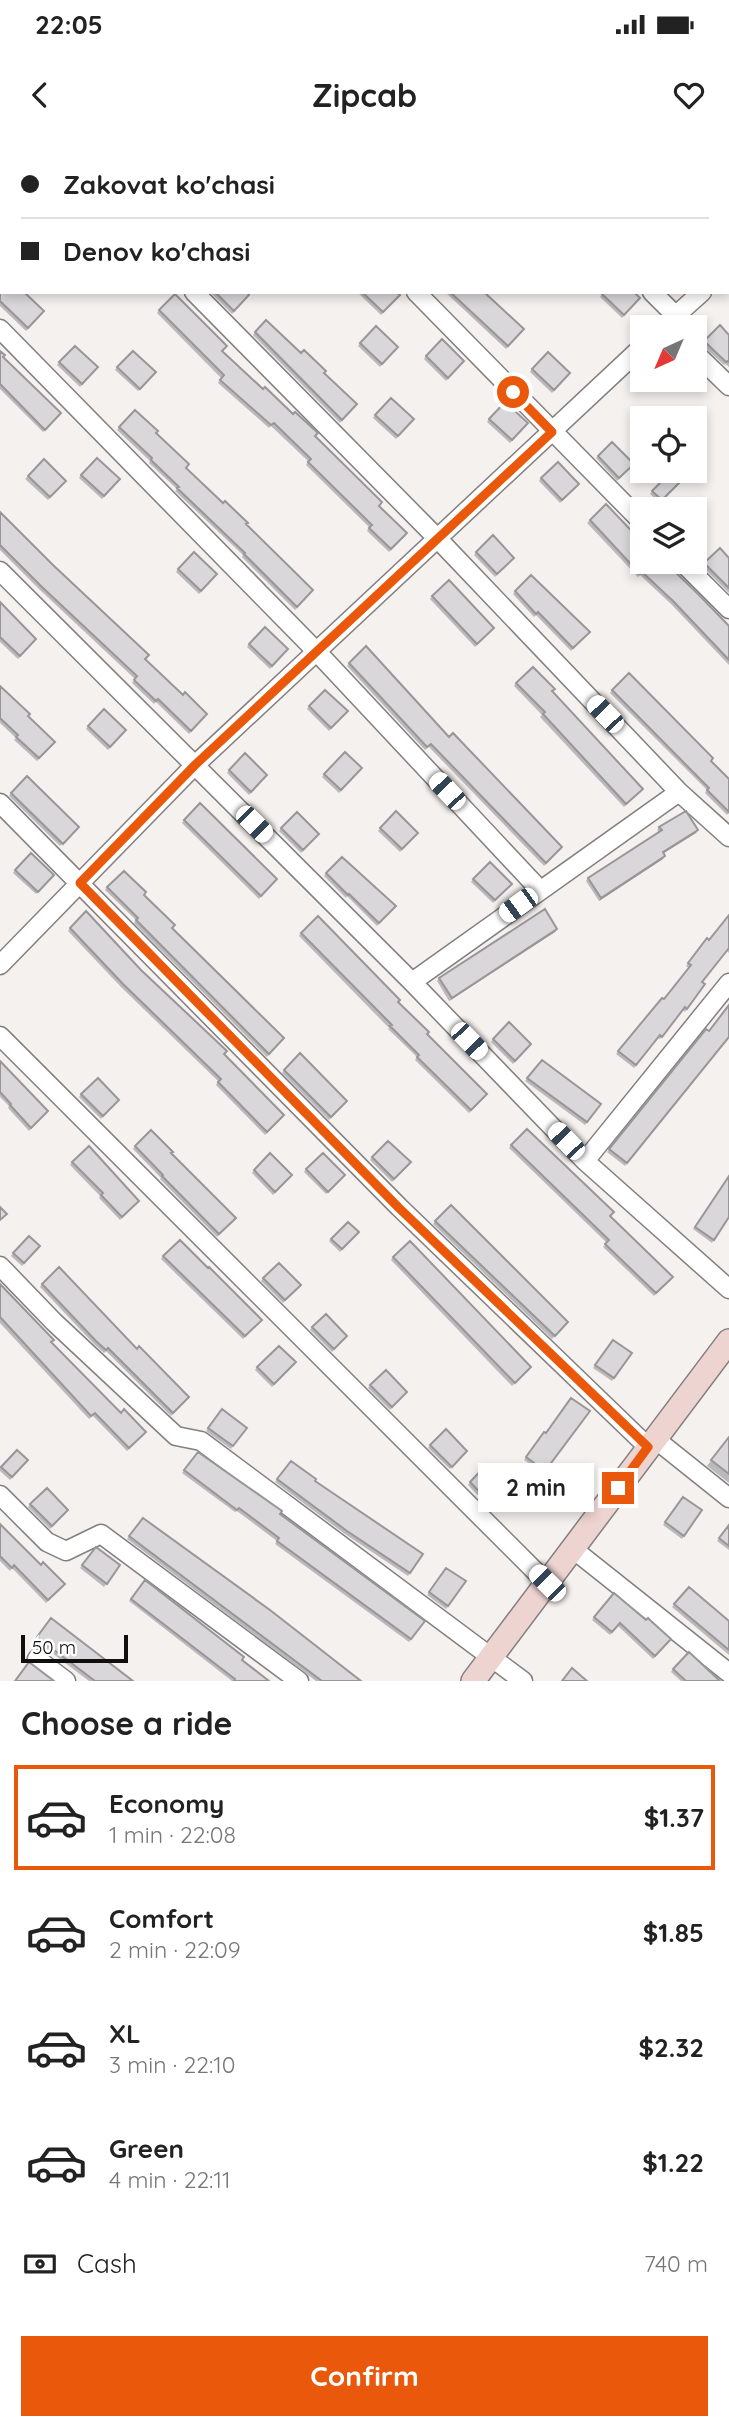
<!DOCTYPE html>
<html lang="en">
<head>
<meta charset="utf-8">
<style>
	:root { --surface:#fff; --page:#f6f6f6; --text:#222; --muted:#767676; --line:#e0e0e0; --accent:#ea580c }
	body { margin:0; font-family:Quicksand,sans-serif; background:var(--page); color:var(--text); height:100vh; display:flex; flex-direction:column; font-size:26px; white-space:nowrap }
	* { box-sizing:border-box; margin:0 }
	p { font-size:23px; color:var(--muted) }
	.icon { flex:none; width:38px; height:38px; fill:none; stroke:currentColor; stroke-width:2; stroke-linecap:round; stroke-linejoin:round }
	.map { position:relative; height:1541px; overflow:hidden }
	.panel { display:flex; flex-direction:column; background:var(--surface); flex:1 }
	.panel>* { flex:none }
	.hud { position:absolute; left:0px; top:0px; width:730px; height:154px; box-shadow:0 4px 10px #0003; display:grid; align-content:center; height:154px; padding:0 21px; background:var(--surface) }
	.needle { width:46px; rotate:224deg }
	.controls { position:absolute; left:630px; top:175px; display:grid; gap:14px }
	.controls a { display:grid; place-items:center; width:77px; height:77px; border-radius:0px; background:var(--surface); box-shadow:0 4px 10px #0003; font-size:35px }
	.scale { position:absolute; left:21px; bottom:18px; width:107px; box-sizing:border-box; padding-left:7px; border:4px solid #100f0e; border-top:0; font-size:19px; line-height:24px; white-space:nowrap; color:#100f0e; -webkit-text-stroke:5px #fff; paint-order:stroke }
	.end { position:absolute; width:32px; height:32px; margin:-16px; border:9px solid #ea580c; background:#fff; box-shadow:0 0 0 4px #fff }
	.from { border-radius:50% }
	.bubble { position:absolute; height:49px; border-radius:0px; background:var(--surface); box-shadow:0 4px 10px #0003; font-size:23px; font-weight:800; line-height:49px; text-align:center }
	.car { position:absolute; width:21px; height:42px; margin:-21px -10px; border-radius:9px; box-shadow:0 0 5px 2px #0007; background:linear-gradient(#fff 24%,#345 0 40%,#fff 0 76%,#345 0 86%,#fff 0) }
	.hud b { display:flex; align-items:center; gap:24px; height:66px; font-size:26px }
	.hud b+b { border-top:2px solid var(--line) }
	.hud i { width:18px; height:18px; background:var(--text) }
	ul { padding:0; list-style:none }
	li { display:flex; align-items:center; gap:21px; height:105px; margin:0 14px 10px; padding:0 7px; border:4px solid transparent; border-radius:0px }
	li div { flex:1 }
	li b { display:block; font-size:26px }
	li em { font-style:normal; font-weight:800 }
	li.current { border-color:var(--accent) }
	li>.icon { width:63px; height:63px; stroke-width:1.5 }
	h2 { padding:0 21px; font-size:32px; line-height:84px }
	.pay { display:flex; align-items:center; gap:18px; height:77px; padding:0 21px; font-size:26px }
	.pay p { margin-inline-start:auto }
	.cta { display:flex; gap:14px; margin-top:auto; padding:14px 21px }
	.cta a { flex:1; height:80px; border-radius:0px; background:var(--accent); color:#fff; font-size:28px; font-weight:800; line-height:80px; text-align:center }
	.status { display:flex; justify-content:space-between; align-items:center; height:49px; padding:0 35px; background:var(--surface); direction:ltr }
	.status svg { height:19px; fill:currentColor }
	header { display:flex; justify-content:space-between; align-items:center; height:91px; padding:0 21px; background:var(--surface); font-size:32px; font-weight:800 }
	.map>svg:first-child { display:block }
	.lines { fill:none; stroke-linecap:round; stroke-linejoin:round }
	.street-casing { stroke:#837f7e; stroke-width:21 }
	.secondary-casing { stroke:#837f7e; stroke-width:26 }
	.street { stroke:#fff; stroke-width:18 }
	.secondary { stroke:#edd4d1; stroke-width:23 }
	.wall { fill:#bbb9bb }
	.shaded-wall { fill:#989699 }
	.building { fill:#d9d7da; stroke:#989699; stroke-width:2 }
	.route { stroke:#ea580c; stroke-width:9 }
</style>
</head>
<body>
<div class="status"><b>22:05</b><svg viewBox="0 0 49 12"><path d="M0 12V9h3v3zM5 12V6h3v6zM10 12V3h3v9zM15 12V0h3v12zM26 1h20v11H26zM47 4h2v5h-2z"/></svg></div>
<header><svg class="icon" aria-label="back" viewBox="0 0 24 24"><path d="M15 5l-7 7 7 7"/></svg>Zipcab<svg class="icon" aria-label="heart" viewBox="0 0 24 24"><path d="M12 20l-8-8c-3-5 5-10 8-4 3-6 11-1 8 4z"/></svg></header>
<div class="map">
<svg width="729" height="1541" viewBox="0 0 729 1541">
	<rect width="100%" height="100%" fill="#f5f1ef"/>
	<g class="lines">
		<defs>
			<path id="street" d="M44 0 45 2
				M268 0 269 2
				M500 0 502 2
				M728 132 729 131
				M194 152 437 398 679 652 729 697
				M416 152 642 382
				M652 152 675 175
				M663 187 702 152
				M0 189 318 513 539 749
				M695 213 729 246
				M682 422 729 469
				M0 431 412 842 585 1021 729 1149
				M0 663 399 1067 648 1307
				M0 825 195 625 642 207
				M412 842 679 652
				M0 896 547 1443
				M585 1021 729 843
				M0 1126 54 1182 176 1296 201 1301 523 1541
				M654 1298 729 1358
				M0 1355 47 1402 66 1411 101 1394 299 1541
				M573 1409 729 1533
				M37 1519 66 1541"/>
			<path id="secondary" d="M473 1541 729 1201"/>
		</defs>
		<use href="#street" class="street-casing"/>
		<use href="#secondary" class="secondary-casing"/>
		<use href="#street" class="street"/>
		<use href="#secondary" class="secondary"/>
	</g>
	<path class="wall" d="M0 129 42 174 26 191 0 166Z
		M210 152H247V158L232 174Z
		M357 152H396L397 158 381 175Z
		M445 152H484L522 192 506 209Z
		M603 152 638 161 622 178 600 157Z
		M159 170 223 211 315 297 380 365 379 366 405 396 389 412 367 391 369 387 306 325 308 321 271 286 269 288 218 243 221 238 157 173Z
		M255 192 301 213 324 233 355 267 340 283 253 195Z
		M729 195V227L725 224 724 225 701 204 704 201Z
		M360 203 398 207 380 227 358 206Z
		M0 211 3 217 59 276 43 292 0 249Z
		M426 216 464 221 446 241 424 219Z
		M59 222 98 227 80 247 57 225Z
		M117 227 153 235 138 251 115 230Z
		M532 229 568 236 552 253 530 232Z
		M375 275 414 279 396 299 373 278Z
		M489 279 526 286 510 303 487 282Z
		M119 287 156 293 187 327 186 328 246 384 313 450 295 470 242 417 243 415 175 351 177 349 149 323 150 321 117 290Z
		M598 316 634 324 617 341 596 318Z
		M81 335 120 339 102 359 79 338Z
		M28 336 66 341 48 360 25 339Z
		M541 338 577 347 560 363 539 341Z
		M677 346 660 363 650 354 652 351Z
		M0 372 147 518 145 519 183 555 207 574 189 594 156 562 154 564 132 543 135 539 40 450 0 410Z
		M590 380 642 422 729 486V525L672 465 640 435 638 437 587 383Z
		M476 412 514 418 495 437 474 415Z
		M729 418V453L702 426 704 423Z
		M178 429 217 434 199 454 176 432Z
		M515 451 590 492 571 511 536 475 534 477 513 454Z
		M432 456 494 488 475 507 430 459Z
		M0 462 36 499 18 519 0 502Z
		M249 504 288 509 270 529 247 507Z
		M349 523 449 597 562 707 560 710 544 726 429 607 425 610 347 526Z
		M516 543 552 551 643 649 641 651 624 667 540 577 542 575 514 546Z
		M0 546 28 576 55 602 37 621 14 600 16 598 0 583Z
		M612 550 711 621 729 673 727 675 705 653 707 650 610 553Z
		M309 566 345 574 329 591 307 569Z
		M88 586 124 593 108 610 86 589Z
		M229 630 265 638 249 655 227 633Z
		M360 631 339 653 322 637 324 634Z
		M11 653 79 687 60 706 9 656Z
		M184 680 277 739 259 759 182 683Z
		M659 687 696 693 663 713V719L599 761 586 741 588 738 659 692 657 690Z
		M281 688 319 694 301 713 279 691Z
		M380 688 418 693 400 712 378 691Z
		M15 730 52 738 36 754 13 733Z
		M326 733 396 766 377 786 347 756 346 758 324 736Z
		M473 739 512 744 493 763 471 742Z
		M107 747 144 755 173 788H172L282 901 267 917 134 783 136 780 105 750Z
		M729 775V813L727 811 703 842 705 844 685 872 683 870 660 899 658 898 634 928 616 914 662 858 664 859 689 828 686 826 688 823 709 800Z
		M70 788 141 830 225 914 282 978 265 995 216 945 218 941 121 847 68 791Z
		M557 789 555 792 449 861 437 841 439 838Z
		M301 793 398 862 485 957 469 973 415 920 417 917 388 889 389 888 299 796Z
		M706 889 709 891 729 897 625 1026 607 1012Z
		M493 899 529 907 513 924 491 902Z
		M542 920 601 964 585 985 525 941Z
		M0 921 48 971 29 991 8 968 9 966 0 957Z
		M284 930 345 964 329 980 282 933Z
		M81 954 119 960 101 979 79 957Z
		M511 1005 671 1140 654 1156 603 1107 607 1103 509 1008Z
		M135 1006 171 1013 236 1078 234 1081 217 1097 160 1039 161 1038 133 1009Z
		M372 1017 409 1025 392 1042 370 1020Z
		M72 1022 139 1061 120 1080 99 1058 100 1056 70 1025Z
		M306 1029 345 1035 326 1054 304 1032Z
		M254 1030 290 1038 273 1055 252 1033Z
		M729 1036V1077L712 1103 693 1089Z
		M435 1081 568 1182 566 1185 552 1199 433 1084Z
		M359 1092 340 1112 329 1101 331 1099Z
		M38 1109 22 1126 11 1116 13 1113Z
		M163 1116 208 1128 262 1180 243 1199 161 1119Z
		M393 1117 529 1230 512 1246 391 1120Z
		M263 1138 299 1148 283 1163 261 1141Z
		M0 1144 51 1202 121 1273 144 1294 127 1311 93 1276 89 1279 0 1183Z
		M42 1144 137 1209 187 1260 171 1276 106 1211 104 1213 94 1204 40 1147Z
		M312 1187 347 1196 332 1212 310 1190Z
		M613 1200 632 1213 612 1241 593 1228Z
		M294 1225 272 1247 255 1230 257 1227Z
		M370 1245 407 1252 390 1270 368 1248Z
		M222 1269 247 1288 231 1309 206 1291Z
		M590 1271 543 1333 524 1320 544 1292 546 1293Z
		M729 1297V1343L707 1326Z
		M430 1305 467 1311 450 1329 428 1308Z
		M17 1310 26 1323 10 1340 0 1331V1328Z
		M198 1312 425 1481 409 1502 275 1404 277 1401 237 1371 235 1372 182 1333Z
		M291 1321 315 1341 423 1414 408 1436 345 1394 275 1342Z
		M470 1342 508 1348 489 1367 468 1345Z
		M683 1357 702 1370 682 1399 663 1385Z
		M30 1364 66 1373 50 1389 28 1367Z
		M143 1378 361 1541H316L127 1399Z
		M0 1384 63 1447 46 1463 12 1428 10 1431 0 1421Z
		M729 1385V1410L717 1401Z
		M96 1407 120 1425 104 1447 80 1428Z
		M446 1428 466 1441 446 1469 427 1455Z
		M145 1440 242 1520 269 1541H232L129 1461Z
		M689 1447 729 1481V1515L672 1467Z
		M614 1453 669 1502 653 1519 618 1486 610 1495 592 1480Z
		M51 1478 133 1541H89L35 1500Z
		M673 1529 720 1541H681L671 1532Z"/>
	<path class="shaded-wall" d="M698 690 696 693 661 715 663 712Z
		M665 716 663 719 599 761 601 758Z
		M557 789 555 792 449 861 452 858Z"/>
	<path class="building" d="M0 0H14L12 2H2V9L0 8Z
		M58 0H93L95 2H60Z
		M304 0H322L324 2H303Z
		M450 0H481L483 2H451Z
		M525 0H554L556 2H526Z
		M728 33 729 34V66L728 65Z
		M0 129 2 131V152H24L44 171 28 188 0 161Z
		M215 152H247L249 155 234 171Z
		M362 152H396L400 155 383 172Z
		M450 152H484L524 189 508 206Z
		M603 152H634L640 158 624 175 602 154Z
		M175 154 227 206 222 211 263 249 265 247 293 274 295 272 318 293 315 296 382 362 379 366 407 393 391 409 369 388 372 385 308 322 311 319 274 283 271 285 220 240 224 235 159 170Z
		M266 180 301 213 304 210 326 231 324 233 357 264 342 280 255 192Z
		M720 185 729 195V222L728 221 726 222 704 201Z
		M376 186 398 207 382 224 360 203Z
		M442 199 464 221 448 238 426 216Z
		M75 206 98 227 82 244 59 222Z
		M0 211 5 215 3 217 61 273 45 290 0 244Z
		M133 211 156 232 140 249 117 227Z
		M548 212 570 233 554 250 532 229Z
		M391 258 414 279 398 296 375 275Z
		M505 262 528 283 512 300 489 279Z
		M135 270 158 291 156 293 189 324 186 328 223 363 225 361 248 383 246 384 313 450 297 467 244 414 245 413 177 348 179 347 151 320 152 318 119 287Z
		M612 302 634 324 619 338 598 316Z
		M97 318 120 339 104 356 81 335Z
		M44 319 66 341 50 357 28 336Z
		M558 322 579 344 562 360 541 338Z
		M669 334 679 343 662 360 652 351Z
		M606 364 642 402V422H661L666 427 668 425 699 455 729 486V520L674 462 642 432 640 434 590 380Z
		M0 372 53 425 149 515 145 519 183 555 185 552 207 574 191 591 158 559 156 561 134 540 137 536 42 447 0 405Z
		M695 385 700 391 695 397Z
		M493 395 514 418 497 434 476 412Z
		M720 408 729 418V448L704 423Z
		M194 412 217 434 201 451 178 429Z
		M531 435 590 492 573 508 538 472 536 474 515 451Z
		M449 440 494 488 477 504 432 456Z
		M0 462 36 499 20 516 0 497Z
		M265 487 288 509 272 526 249 504Z
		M366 506 449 597 453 593 562 707 546 723 431 604 427 607 349 523Z
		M533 527 555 549 552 551 643 649 626 664 543 574 545 572 516 543Z
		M629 533 713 618 711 621 729 639V672L707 650 709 648 612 550Z
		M0 546 30 574 28 576 55 602 39 618 16 597 18 595 0 578Z
		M325 550 348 571 331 588 309 566Z
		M104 569 126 590 110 607 88 586Z
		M345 612 362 628 341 650 324 634Z
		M245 613 267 635 251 652 229 630Z
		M27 636 79 687 63 704 11 653Z
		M200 663 277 739 261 756 184 680Z
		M396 671 418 693 402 709 380 688Z
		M686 671 698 690 663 712 665 716 601 758 588 738 662 690 659 687Z
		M297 672 319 694 303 710 281 688Z
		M31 713 54 735 38 752 15 730Z
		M342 717 396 766 379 783 349 754 348 755 326 733Z
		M490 722 512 744 495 760 473 739Z
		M124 731 146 752 144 755 175 785 172 788 284 898 269 914 136 780 138 778 107 747Z
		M545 769 557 789 452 858 439 838Z
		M86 771 141 830 227 911 224 914 284 975 267 992 218 942 221 939 123 844 70 788Z
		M729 775V808L702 842 705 844 687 869 685 867 662 897 660 895 636 925 618 911 662 858 664 859 691 825 688 823 707 798 709 800Z
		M318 776 400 860 398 862 429 892 427 894 487 954 471 970 417 917 419 915 390 886 392 885 301 793Z
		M729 865V897L627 1023 609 1009 706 889 709 891Z
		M509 882 531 904 515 921 493 899Z
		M300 913 347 961 331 977 284 930Z
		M542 920 601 964 587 982 527 938Z
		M0 921 48 971 31 988 10 965 11 964 0 952Z
		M98 938 119 960 103 976 81 954Z
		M527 989 614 1072 610 1076 673 1137 656 1153 605 1104 609 1100 511 1005Z
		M151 990 173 1012 171 1013 236 1078 219 1094 162 1036 163 1035 135 1006Z
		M388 1001 411 1022 394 1039 372 1017Z
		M89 1006 139 1061 122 1077 101 1055 103 1053 72 1022Z
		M270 1013 292 1035 275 1052 254 1030Z
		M323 1013 345 1035 328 1052 306 1029Z
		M729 1036V1077L714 1100 695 1087Z
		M451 1065 568 1182 555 1196 435 1081Z
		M0 1067 7 1074 0 1080Z
		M348 1082 359 1092 342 1109 331 1099Z
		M29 1096 40 1106 24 1123 13 1113Z
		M180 1100 208 1128 209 1127 262 1180 245 1196 163 1116Z
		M410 1101 531 1227 515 1243 393 1117Z
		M279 1123 301 1145 285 1160 263 1138Z
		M59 1127 137 1209 139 1206 189 1257 173 1273 108 1208 106 1210 96 1201 42 1144Z
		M0 1144 54 1200 51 1202 121 1273 124 1269 146 1292 129 1308 95 1273 91 1276 0 1177Z
		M326 1174 347 1196 334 1209 312 1187Z
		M613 1200 632 1213 614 1238 595 1225Z
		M279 1206 296 1222 274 1244 257 1227Z
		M386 1230 407 1252 392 1267 370 1245Z
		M571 1258 590 1271 545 1331 526 1317 544 1292 546 1293Z
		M222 1269 247 1288 233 1306 208 1288Z
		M446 1289 467 1311 452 1327 430 1305Z
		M729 1297V1334L711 1320Z
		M17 1310 28 1320 12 1337 1 1327Z
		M198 1312 282 1371 280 1374 425 1481 411 1499 277 1401 279 1398 239 1368 237 1370 184 1330Z
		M291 1321 316 1339 315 1341 423 1414 410 1433 347 1391 277 1339Z
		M486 1325 508 1348 491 1364 470 1342Z
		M47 1348 68 1370 52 1386 30 1364Z
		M683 1357 702 1370 684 1396 665 1382Z
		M143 1378 270 1470 361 1541H322L129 1396Z
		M0 1384 41 1425 43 1422 65 1444 48 1460 14 1425 12 1428 0 1416Z
		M729 1385V1406L719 1398Z
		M96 1407 120 1425 107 1444 82 1425Z
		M446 1428 466 1441 448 1466 429 1452Z
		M145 1440 244 1517 242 1520 269 1541H234L235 1539 131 1459Z
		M689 1447 729 1481V1510L674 1464Z
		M614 1453 646 1480 648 1478 651 1481 671 1499 655 1516 620 1483 612 1492 594 1477Z
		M51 1478 133 1541H95L37 1497Z
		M689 1512 720 1541H686L673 1529Z
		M29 1522 54 1541H15Z
		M572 1528 587 1541H562Z"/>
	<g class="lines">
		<path class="route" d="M513 252 552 292 195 625 80 743 399 1068 648 1307 618 1348"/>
	</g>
</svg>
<div class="controls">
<a><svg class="needle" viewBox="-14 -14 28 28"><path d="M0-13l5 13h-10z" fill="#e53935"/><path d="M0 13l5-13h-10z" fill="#767676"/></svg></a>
<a><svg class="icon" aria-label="locate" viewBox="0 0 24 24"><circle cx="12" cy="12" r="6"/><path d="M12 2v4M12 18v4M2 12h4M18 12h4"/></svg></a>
<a><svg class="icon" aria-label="layers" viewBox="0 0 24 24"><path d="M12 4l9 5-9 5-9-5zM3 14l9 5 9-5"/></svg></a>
</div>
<div class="scale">50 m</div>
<i class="end from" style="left:513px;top:252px"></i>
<i class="end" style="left:618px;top:1348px"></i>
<div class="bubble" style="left:478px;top:1323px;width:116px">2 min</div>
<i class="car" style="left:605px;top:574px;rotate:316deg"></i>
<i class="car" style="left:447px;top:651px;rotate:317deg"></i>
<i class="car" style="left:254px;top:684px;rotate:135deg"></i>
<i class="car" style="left:518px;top:765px;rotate:234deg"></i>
<i class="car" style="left:469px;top:901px;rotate:136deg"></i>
<i class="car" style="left:566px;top:1001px;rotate:316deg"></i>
<i class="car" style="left:547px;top:1443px;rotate:315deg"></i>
<div class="hud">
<b><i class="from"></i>Zakovat ko'chasi</b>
<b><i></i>Denov ko'chasi</b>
</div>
</div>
<section class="panel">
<h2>Choose a ride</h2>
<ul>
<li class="current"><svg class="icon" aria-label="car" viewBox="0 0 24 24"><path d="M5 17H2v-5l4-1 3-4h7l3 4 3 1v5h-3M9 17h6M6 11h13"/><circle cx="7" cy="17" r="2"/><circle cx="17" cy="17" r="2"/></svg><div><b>Economy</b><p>1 min · 22:08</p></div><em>$1.37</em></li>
<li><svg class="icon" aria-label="car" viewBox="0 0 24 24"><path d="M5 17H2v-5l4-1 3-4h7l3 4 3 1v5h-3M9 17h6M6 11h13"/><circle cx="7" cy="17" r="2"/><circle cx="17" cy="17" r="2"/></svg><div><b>Comfort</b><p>2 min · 22:09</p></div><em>$1.85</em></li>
<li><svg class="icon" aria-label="car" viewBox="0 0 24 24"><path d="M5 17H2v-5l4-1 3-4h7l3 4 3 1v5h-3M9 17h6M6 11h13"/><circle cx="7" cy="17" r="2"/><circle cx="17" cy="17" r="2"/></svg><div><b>XL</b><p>3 min · 22:10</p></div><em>$2.32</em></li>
<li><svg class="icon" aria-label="car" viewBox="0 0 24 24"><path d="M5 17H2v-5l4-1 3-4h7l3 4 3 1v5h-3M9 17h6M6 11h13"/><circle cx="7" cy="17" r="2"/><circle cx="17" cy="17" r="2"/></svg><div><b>Green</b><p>4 min · 22:11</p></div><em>$1.22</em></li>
</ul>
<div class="pay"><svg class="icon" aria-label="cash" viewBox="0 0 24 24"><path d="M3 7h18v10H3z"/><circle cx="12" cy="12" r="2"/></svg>Cash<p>740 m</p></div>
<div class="cta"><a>Confirm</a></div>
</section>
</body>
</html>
